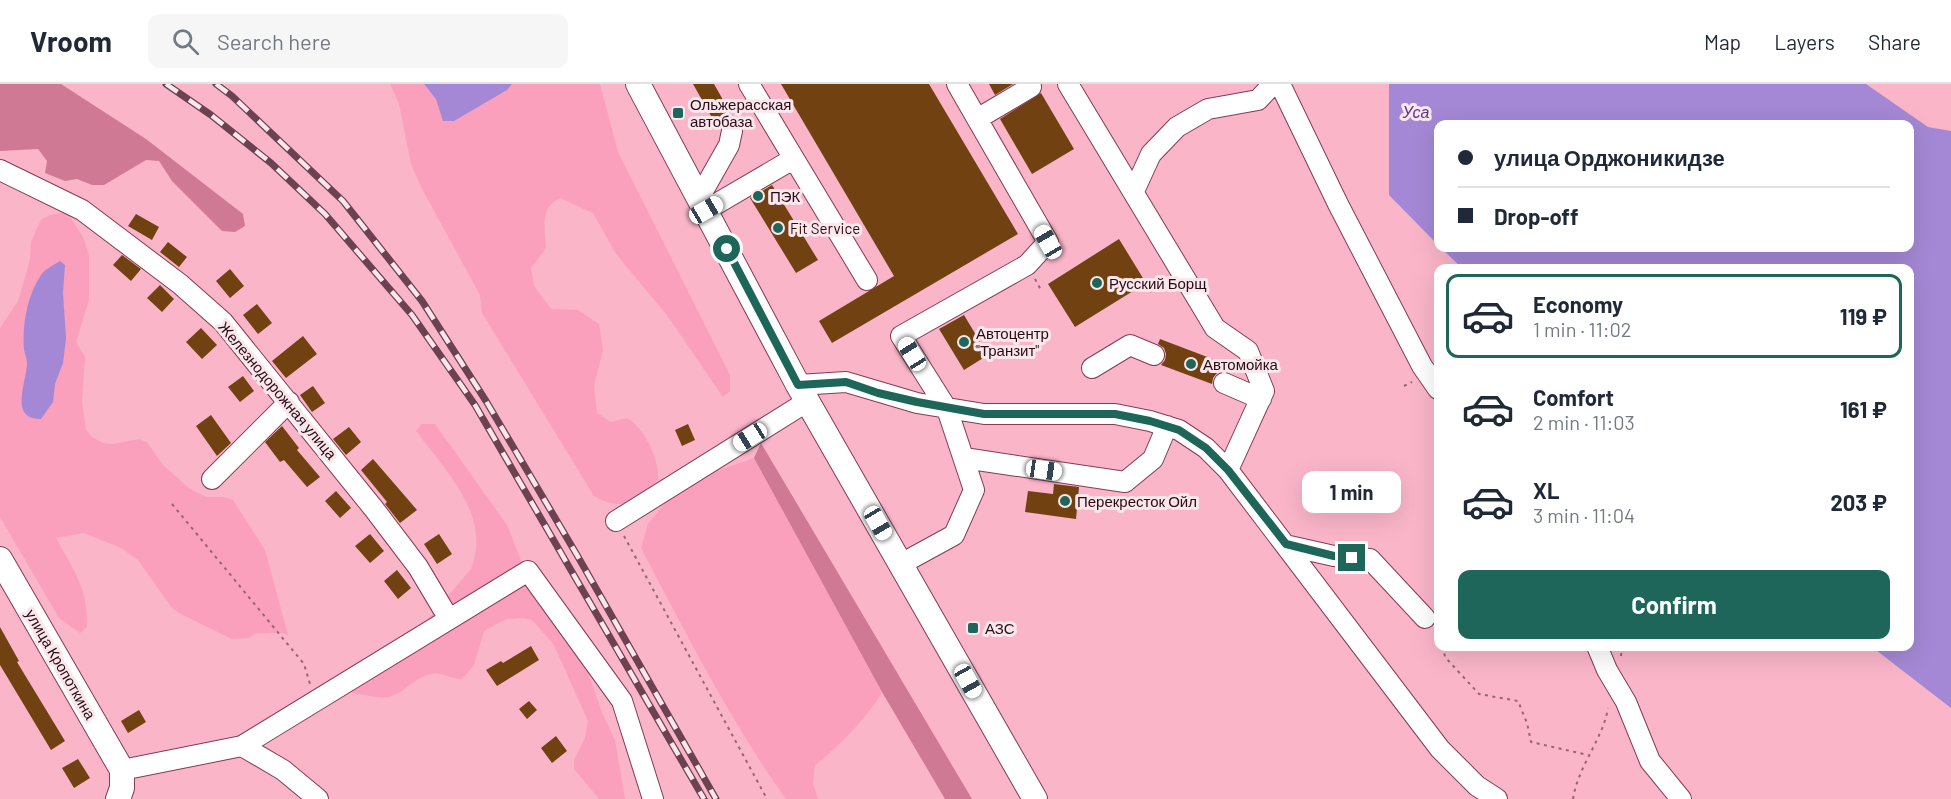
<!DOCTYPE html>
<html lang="en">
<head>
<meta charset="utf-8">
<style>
	:root { --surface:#fff; --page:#f6f6f7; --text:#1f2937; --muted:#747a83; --line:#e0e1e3; --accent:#1e665a }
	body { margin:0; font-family:Barlow,sans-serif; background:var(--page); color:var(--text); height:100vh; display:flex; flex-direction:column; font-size:22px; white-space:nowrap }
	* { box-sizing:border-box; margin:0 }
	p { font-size:20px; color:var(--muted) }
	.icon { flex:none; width:33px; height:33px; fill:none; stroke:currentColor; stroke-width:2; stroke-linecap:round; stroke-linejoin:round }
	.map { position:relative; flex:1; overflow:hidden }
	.panel { position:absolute; left:1434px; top:180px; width:480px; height:387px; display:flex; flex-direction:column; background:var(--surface); border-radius:12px; box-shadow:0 6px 24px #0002 }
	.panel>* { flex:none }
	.banner { position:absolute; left:1434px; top:36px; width:480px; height:132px; border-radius:12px; box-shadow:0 6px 24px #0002; display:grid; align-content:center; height:132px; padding:0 24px; background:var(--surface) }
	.end { position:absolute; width:27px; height:27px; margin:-14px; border:8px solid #1e665a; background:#fff; box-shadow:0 0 0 3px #fff }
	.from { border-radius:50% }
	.bubble { position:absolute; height:42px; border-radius:12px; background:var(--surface); box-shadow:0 6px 24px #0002; font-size:20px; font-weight:700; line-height:42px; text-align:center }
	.car { position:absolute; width:18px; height:36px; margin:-18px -9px; border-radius:8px; box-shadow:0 0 4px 2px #0007; background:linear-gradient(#fff 24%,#345 0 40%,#fff 0 76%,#345 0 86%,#fff 0) }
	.banner b { display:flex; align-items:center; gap:21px; height:57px; font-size:22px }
	.banner b+b { border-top:2px solid var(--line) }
	.banner i { width:15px; height:15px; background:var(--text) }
	ul { padding:10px 0 0; list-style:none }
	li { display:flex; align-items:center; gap:18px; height:84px; margin:0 12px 9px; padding:0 12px; border:3px solid transparent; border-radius:12px }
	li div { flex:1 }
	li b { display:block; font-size:22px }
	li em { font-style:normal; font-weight:700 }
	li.active { border-color:var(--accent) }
	li>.icon { width:54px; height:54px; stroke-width:1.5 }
	.cta { display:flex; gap:12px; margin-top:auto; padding:12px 24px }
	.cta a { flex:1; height:69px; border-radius:12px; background:var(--accent); color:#fff; font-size:24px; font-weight:700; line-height:69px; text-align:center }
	header { display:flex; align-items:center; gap:36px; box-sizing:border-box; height:84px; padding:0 30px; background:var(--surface); border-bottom:2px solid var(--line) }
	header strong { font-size:28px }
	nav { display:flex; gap:33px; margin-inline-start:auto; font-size:21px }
	.search { width:420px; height:54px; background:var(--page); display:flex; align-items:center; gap:15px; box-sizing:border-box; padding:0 21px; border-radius:12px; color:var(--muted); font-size:22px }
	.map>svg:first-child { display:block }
	.green { fill:#faa0bc }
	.forest { fill:#d07995 }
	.water { fill:#a488d5 }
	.building { fill:#724111 }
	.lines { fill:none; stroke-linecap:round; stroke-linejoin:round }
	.minor-casing { stroke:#843b55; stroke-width:22 }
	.major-casing { stroke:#843b55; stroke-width:26 }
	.path { stroke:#966474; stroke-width:2; stroke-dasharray:3 4.5; stroke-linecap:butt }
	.minor { stroke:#fff; stroke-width:20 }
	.major { stroke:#fff; stroke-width:24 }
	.rail-casing { stroke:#6c4250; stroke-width:7 }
	.rail { stroke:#f9e7ec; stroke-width:4.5; stroke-dasharray:14; stroke-linecap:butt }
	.route { stroke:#1e665a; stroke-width:8 }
	.poi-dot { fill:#1e665a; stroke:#f9e7ec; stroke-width:2 }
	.labels { text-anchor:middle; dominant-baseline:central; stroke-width:6; stroke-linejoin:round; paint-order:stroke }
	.poi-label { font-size:15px; fill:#290b16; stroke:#f9e7ec; text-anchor:start }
	.street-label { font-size:15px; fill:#290b16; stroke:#f9e7ec }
	.water-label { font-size:16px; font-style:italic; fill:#5d3791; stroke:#f9e7ec }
</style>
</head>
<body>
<header>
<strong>Vroom</strong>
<div class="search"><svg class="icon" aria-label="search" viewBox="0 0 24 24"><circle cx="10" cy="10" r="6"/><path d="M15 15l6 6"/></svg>Search here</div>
<nav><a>Map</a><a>Layers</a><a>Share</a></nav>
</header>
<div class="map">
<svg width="1951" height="715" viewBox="0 0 1951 715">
	<rect width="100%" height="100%" fill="#fab5c9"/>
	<path class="green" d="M390 0H600L618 68 730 291V307L723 313 666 230 616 170 593 129 560 114C539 124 545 144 546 164L531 184 534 202 551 225 578 226 599 240 603 266 594 302 597 329 611 338 627 334C645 344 660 377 658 396 635 417 625 429 594 412L482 229 480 211 421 103 411 80 399 20Z
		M67 128 83 153 89 172V216L76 258 85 273 82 318 86 346 92 353 103 359 113 360 139 355 147 358 163 381 190 405 206 413H224L233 416 265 466 288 551C277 546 267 551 256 549L249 554 232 555 179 529 172 524 138 476 121 464 84 449 56 454C74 487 88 504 87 543L80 549 59 534 0 433V244L18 217 30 176 31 158 38 142 42 135 50 131Z
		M422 340H435L507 441 536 515 581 569 603 631 615 656 625 715H599L574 685V676L585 654 588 637 554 561 532 536 524 534 506 535 484 547 474 581 462 595C450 595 440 587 430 590 414 594 403 610 388 613 377 615 361 610 350 608L346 601 417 548 471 485C492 432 446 387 416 347Z
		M754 374 882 608C868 633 837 664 815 681L813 699 818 715H786C730 637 686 549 641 464L648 440 681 399Z"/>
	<path class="forest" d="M0 0H61L146 55 243 130 245 142 235 148 222 147 172 97 159 77 146 76 104 101H92L77 95 65 97 45 89 47 77 38 65 0 67Z
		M761 359 972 715H945L882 608 754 374Z"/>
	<path class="water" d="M424 0H512L507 6 454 37H443L436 15Z
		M1389 0H1866L1928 43 1951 47V624L1872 563 1910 562V184H1462L1441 164H1910V40H1438V161L1389 111Z
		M60 177 65 181 63 209 66 254 63 279 55 300 53 318 41 335C8 336 27 297 27 279 27 275 25 270 24 266 22 241 27 212 41 191 45 185 54 181 60 177Z"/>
	<path class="building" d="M693 0H714L731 30 715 39Z
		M781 0H929L1018 150 832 259 819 237 894 192Z
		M989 0H1013L995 11Z
		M1041 9 1074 65 1032 90 1000 35Z
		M772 101 818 176 796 189 750 114Z
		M136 130 159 143 152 156 128 142Z
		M1119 155 1146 199 1075 243 1048 200Z
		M168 158 187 173 179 183 160 168Z
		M122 171 141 185 131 197 113 181Z
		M230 185 244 202 230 214 216 197Z
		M160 201 174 215 162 228 147 214Z
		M257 220 272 239 258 250 243 231Z
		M964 231 988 271 964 286 939 245Z
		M201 244 217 261 202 275 186 258Z
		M303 252 317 270 286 294 272 277Z
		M1160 255 1231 282 1229 288 1223 287 1217 289 1213 294 1212 300 1161 281 1165 276 1166 270 1164 264 1158 260Z
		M243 292 254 307 240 318 228 303Z
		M313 302 325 319 312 328 300 311Z
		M211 331 231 359 217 372 196 342Z
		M688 340 695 356 682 362 675 346Z
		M282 342 299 364 297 366 320 393 307 403 284 376 280 378 265 358Z
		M349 343 361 358 346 371 333 355Z
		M373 375 417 426 400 439 385 420 387 418 361 386Z
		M1054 400 1079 403 1076 435 1025 428 1028 407 1053 410Z
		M336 407 351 424 340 434 325 417Z
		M370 450 384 467 370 479 355 462Z
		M439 450 452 470 437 480 424 460Z
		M397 486 411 504 398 515 384 497Z
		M0 543 19 577 17 578 65 657 51 666 0 581Z
		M531 562 539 576 497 602 486 586 501 577 503 579Z
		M529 617 537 626 527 635 519 625Z
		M139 626 146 638 128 649 121 637Z
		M556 652 567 667 552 679 541 664Z
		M78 675 90 694 74 704 62 684Z"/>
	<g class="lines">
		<defs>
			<path id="minor" d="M749 0 867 196
				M1068 0 1215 244 1248 267 1264 307 1228 386
				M1280 0 1338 120 1422 282 1438 305
				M977 35 1031 3
				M0 86 82 126 180 200 223 238 374 425 418 483 449 535
				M1134 107 1151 70 1177 43 1208 25 1258 16 1273 0
				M699 114 729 61 732 47
				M706 126 793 75
				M1092 284 1130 261 1154 271
				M1224 299 1261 315
				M798 301 846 298 917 319 984 330H1115L1150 337 1179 346 1206 364 1228 386 1440 665 1477 702 1497 715
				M964 374 1125 398 1153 375 1167 342
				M212 395 289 318
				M616 437 808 317
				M1285 461 1334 472 1370 475 1425 534
				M901 480 954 451 974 406 947 325 901 252 1027 181 1048 158 957 0
				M1597 562 1607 586 1626 618 1650 677 1681 715
				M242 662 283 686 318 715
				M122 686 242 662 528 487 622 617 653 715"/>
			<path id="major" d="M638 0 798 301 1035 715
				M0 475 122 686V704L118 715"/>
		</defs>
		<use href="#minor" class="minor-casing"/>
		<use href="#major" class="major-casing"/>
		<path class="path" d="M1035 195 1041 206
			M1150 208 1167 196
			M1404 302 1412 298
			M172 420 304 580 310 600
			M624 452 767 715
			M1443 562 1445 573 1479 610 1518 617 1527 639 1531 658 1588 671
			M1621 572 1622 562
			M1573 715C1578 682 1603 655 1608 624"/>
		<use href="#minor" class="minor"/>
		<use href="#major" class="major"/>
		<defs>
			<path id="rail" d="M166 0 211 31 271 79 325 130 412 231 475 321 704 715
				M216 0 232 12 343 117 422 217 486 317 577 471 716 715"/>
		</defs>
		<use href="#rail" class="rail-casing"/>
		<use href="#rail" class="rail"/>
	</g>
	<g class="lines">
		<path class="route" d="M727 165 798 301 846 298 878 309 917 318 984 330H1115L1150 337 1179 346 1206 364 1228 386 1286 460 1334 472 1352 474"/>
	</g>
	<g class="poi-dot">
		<rect x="672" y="23" width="12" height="12" rx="3"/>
		<circle cx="758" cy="112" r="6"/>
		<circle cx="778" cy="144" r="6"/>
		<circle cx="1097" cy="199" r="6"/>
		<circle cx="964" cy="258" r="6"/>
		<circle cx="1191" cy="280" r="6"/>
		<circle cx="1065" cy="417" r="6"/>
		<rect x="967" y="538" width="12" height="12" rx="3"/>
	</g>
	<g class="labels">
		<g class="poi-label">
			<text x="690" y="20">Ольжерасская<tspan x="690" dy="17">автобаза</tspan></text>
			<text x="770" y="112">ПЭК</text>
			<text x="790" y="144">Fit Service</text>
			<text x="1109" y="199">Русский Борщ</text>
			<text x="976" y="249">Автоцентр<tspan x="976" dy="17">"Транзит"</tspan></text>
			<text x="1203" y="280">Автомойка</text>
			<text x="1077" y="417">Перекресток Ойл</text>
			<text x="985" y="544">АЗС</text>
		</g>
		<g class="street-label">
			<text transform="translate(278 306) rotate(50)">Железнодорожная улица</text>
			<text transform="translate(61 580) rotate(60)">улица Кропоткина</text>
		</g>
		<g class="water-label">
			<text x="1416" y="27">Уса</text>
		</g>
	</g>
</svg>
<i class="end from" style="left:727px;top:165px"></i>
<i class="end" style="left:1352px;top:474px"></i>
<div class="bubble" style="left:1302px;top:387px;width:99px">1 min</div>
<i class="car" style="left:706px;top:126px;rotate:60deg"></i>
<i class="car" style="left:1048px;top:158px;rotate:330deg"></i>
<i class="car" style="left:912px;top:270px;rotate:328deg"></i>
<i class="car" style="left:750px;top:353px;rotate:238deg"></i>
<i class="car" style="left:1044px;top:386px;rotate:98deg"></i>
<i class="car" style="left:878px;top:439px;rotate:150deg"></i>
<i class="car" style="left:968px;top:597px;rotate:151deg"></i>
<div class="banner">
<b><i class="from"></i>улица Орджоникидзе</b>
<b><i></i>Drop-off</b>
</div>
<section class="panel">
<ul>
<li class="active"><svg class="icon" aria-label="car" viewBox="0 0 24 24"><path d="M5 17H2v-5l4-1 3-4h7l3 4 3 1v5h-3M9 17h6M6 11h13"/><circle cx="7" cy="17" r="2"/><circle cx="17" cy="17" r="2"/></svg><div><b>Economy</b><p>1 min · 11:02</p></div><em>119 ₽</em></li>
<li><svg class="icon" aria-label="car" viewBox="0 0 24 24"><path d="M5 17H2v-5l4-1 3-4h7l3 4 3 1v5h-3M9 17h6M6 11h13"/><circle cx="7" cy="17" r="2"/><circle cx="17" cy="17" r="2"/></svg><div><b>Comfort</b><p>2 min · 11:03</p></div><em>161 ₽</em></li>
<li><svg class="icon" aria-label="car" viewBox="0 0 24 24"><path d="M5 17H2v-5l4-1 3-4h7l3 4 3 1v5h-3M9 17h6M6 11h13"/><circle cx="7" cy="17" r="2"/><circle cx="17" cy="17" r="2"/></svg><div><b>XL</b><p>3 min · 11:04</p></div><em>203 ₽</em></li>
</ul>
<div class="cta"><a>Confirm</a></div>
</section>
</div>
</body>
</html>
